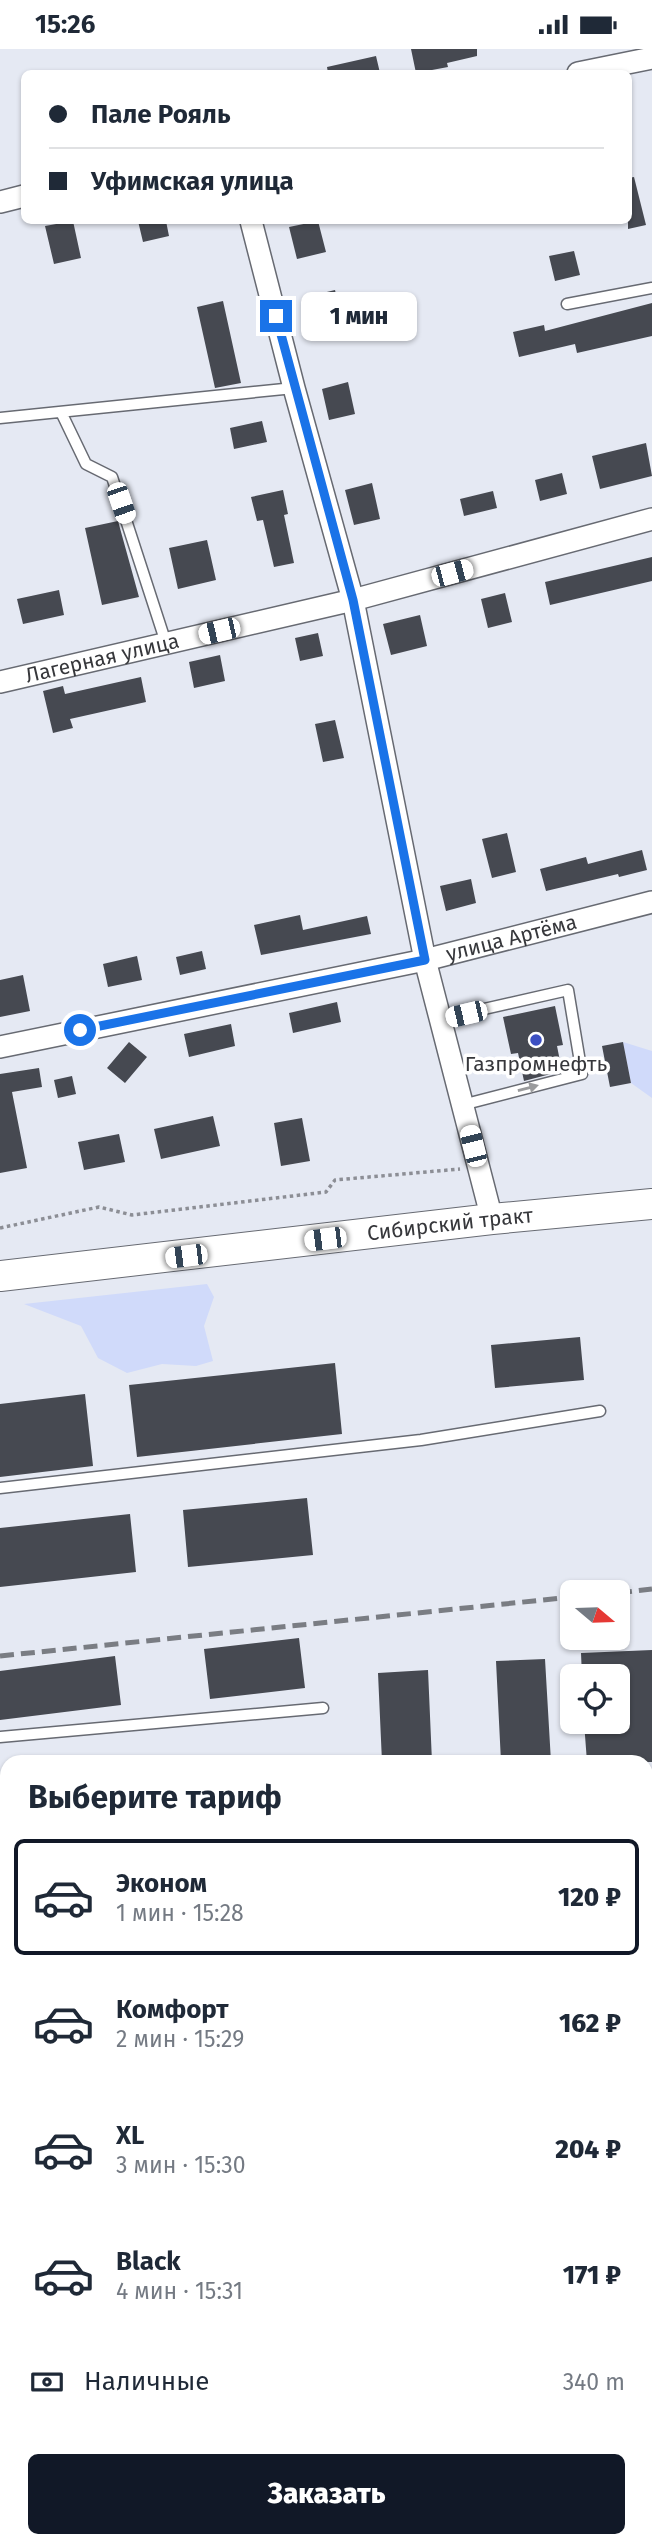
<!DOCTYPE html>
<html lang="ru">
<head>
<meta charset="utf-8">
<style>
	:root { --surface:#fff; --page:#f6f6f7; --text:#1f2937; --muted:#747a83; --line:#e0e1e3; --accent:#111827 }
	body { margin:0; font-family:"Fira Sans",sans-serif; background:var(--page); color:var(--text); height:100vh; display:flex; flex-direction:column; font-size:26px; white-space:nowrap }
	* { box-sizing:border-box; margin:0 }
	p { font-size:23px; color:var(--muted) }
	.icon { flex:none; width:38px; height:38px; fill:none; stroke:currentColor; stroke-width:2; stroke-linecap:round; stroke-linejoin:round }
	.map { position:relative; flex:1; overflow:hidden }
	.side { position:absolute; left:0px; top:1706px; width:653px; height:793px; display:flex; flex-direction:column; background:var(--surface); border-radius:21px 21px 0 0; box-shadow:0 2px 5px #0004 }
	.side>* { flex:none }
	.guide { position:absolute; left:21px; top:21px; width:611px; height:154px; border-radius:10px; box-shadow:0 2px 5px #0004; display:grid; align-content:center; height:154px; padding:0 28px; background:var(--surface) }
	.needle { width:46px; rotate:109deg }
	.buttons { position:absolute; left:560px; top:1531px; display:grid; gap:14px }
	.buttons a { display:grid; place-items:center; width:70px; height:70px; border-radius:10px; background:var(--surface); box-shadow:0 2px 5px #0004; font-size:35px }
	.end { position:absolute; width:32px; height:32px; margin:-16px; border:9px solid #1a73e8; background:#fff; box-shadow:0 0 0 4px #fff }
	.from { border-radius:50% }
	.bubble { position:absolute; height:49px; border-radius:10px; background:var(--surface); box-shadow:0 2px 5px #0004; font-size:23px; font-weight:800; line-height:49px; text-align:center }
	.car { position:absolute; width:21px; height:42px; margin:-21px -10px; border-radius:9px; box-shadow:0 0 5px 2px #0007; background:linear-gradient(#fff 24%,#345 0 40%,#fff 0 76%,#345 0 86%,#fff 0) }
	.guide b { display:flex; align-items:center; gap:24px; height:66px; font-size:26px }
	.guide b+b { border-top:2px solid var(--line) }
	.guide i { width:18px; height:18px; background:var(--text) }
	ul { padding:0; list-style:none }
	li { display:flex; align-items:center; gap:21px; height:116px; margin:0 14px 10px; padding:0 14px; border:4px solid transparent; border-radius:10px }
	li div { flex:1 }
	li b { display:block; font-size:26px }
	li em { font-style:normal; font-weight:800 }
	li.selected { border-color:var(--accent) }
	li>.icon { width:63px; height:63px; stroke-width:1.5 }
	h2 { padding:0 28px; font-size:32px; line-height:84px }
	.pay { display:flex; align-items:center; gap:18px; height:77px; padding:0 28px; font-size:26px }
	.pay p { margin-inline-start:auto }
	.button { display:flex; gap:14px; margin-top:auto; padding:14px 28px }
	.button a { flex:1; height:80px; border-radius:10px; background:var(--accent); color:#fff; font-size:28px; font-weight:800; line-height:80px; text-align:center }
	.status { display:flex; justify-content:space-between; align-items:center; height:49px; padding:0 35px; background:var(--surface); direction:ltr }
	.status svg { height:19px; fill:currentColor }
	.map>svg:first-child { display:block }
	.green { fill:#d0dafa }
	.building { fill:#464951 }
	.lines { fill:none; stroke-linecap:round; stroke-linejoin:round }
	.service-casing { stroke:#676a72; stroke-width:13 }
	.minor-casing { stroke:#676a72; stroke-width:24 }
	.secondary-casing { stroke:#676a72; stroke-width:32 }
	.path { stroke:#8c8e95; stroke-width:3.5; stroke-dasharray:3.5 3.5; stroke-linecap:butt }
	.service { stroke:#fff; stroke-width:10 }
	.minor { stroke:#fff; stroke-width:21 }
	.secondary { stroke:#fff; stroke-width:30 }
	.rail { stroke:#7a7d83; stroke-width:5; stroke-dasharray:14 7; stroke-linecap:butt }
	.oneway { fill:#9a9b9d }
	.route { stroke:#1a73e8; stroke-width:9 }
	.poi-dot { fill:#3c4fc2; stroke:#fff; stroke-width:2.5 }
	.labels { text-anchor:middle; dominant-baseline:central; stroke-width:7; stroke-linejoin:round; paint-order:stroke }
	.street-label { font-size:21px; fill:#36373b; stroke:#fff }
	.poi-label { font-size:21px; fill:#36373b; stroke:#fff }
</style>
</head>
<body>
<div class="status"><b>15:26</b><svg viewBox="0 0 49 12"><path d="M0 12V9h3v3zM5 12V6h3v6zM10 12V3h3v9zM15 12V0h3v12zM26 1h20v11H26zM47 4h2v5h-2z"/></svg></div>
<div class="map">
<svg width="652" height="2498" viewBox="0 0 652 2498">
	<rect width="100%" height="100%" fill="#e5e9f3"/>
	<path class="green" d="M623 993 652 1002V1049L631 1034Z
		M207 1235 214 1248 204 1277 213 1312 196 1317 162 1315 127 1324 98 1309 81 1277 24 1255Z
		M652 1819V1886L646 1891V1824Z
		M652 2027V2305L646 2311V2032Z
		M7 2238V2292L0 2294V2240Z
		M7 2438V2492H564L576 2496 0 2498V2440Z"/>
	<path class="building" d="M411 0H477V7L447 14 448 18 416 24Z
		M376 7 380 24H328L327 18Z
		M634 128 646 176 628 180V129Z
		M73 172 81 209 54 215 45 177Z
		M138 172H166L169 187 143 193Z
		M318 172 326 203 297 210 289 178Z
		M574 202 580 226 555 232 549 207Z
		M335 241 343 275 310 284 302 249Z
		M223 252 241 334 215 339 197 258Z
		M652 254V287L577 304 575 295 519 308 513 283 544 276 545 282Z
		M348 333 355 365 329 371 322 340Z
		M262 372 267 393 234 400 230 379Z
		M646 394 652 427 600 440 592 407Z
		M562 424 567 445 540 452 535 431Z
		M372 434 380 470 354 476 345 441Z
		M283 441 288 465 284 466 294 514 274 518 263 471 257 472 251 448Z
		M493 442 497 459 464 467 460 450Z
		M118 472 139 548 102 556 85 479Z
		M207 491 216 531 178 540 169 499Z
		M652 508V532L550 556 545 533Z
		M59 541 64 566 23 575 17 550Z
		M505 544 512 573 488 579 481 550Z
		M420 566 427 597 391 606 383 575Z
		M318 584 323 607 300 612 295 589Z
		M220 606 225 632 194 639 189 613Z
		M141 628 146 653 70 670 73 679 53 684 43 642 63 637 65 645Z
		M335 671 344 709 323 713 315 675Z
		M507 784 516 823 492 829 482 790Z
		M642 801 647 821 619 828 618 825 546 842 540 820 586 808 588 815Z
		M471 830 476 854 446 862 440 837Z
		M300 866 303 881 367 867 371 885 261 906 254 876Z
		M202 902 206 920 180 926 176 908Z
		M137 907 142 931 108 938 103 915Z
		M23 926 30 962 0 968V931Z
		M337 953 341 973 293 984 289 964Z
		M555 957 563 996 557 997 562 1022 524 1032 518 1004 511 1005 503 968Z
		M231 975 235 997 189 1008 184 985Z
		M129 993 147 1008 125 1034 107 1019Z
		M623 993 631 1034 610 1038 602 997Z
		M39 1019 42 1038 12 1043 27 1119 0 1124V1025Z
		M72 1027 76 1045 58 1049 54 1031Z
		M213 1067 220 1097 161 1110 154 1080Z
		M302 1069 310 1112 281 1117 274 1074Z
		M119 1085 125 1113 84 1121 78 1093Z
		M580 1288 584 1331 495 1339 491 1296Z
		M335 1314 342 1385 137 1408 129 1336Z
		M85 1345 93 1417 0 1428V1355Z
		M307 1449 313 1506 188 1518 183 1461Z
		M130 1465 136 1523 0 1538V1479Z
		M299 1589 305 1639 210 1650 204 1600Z
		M652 1601V1713H587L584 1673H618V1628H582L581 1604Z
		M115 1607 121 1656 0 1671V1622Z
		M545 1610 551 1713H501L496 1612Z
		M428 1621 432 1713H382L378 1624Z"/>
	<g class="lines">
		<defs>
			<path id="service" d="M567 255 652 239
				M61 363 86 415 112 428 166 594
				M0 369 294 339
				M440 970 568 941 582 1025 462 1056
				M0 1439 421 1391 600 1362
				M0 1688 323 1659"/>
			<g id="minor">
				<path d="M578 24 652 9"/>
				<path d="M0 153 24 147"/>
				<path d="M251 172 294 339 353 551 425 911 492 1170"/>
				<path id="s1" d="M0 633 353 551 652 470"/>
				<path id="s2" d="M0 998 425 911 652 853"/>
			</g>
			<g id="secondary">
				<path id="s3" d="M0 1227 492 1170 652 1155"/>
			</g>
		</defs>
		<use href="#service" class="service-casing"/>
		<use href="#minor" class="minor-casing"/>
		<use href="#secondary" class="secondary-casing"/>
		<path class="path" d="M0 1179 99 1158 132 1166 326 1143 335 1131 460 1120"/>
		<use href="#service" class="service"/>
		<use href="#minor" class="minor"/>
		<use href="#secondary" class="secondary"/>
		<path class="rail" d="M618 1544 652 1540
			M0 1607 572 1548
			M646 1994 652 1988
			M0 2389 7 2387"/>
	</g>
	<defs><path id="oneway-solid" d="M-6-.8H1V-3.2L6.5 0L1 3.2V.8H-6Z" transform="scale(1.75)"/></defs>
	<use class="oneway" href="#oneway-solid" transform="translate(528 1039) rotate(-15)"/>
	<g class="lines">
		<path class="route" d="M80 981 425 911 353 551 276 267"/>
	</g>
	<circle class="poi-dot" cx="536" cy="991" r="7"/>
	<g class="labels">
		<g class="street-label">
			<text stroke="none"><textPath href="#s1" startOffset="105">Лагерная улица</textPath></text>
			<text stroke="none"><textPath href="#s2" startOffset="523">улица Артёма</textPath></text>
			<text stroke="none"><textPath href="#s3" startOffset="453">Сибирский тракт</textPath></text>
		</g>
		<g class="poi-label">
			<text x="536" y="1015">Газпромнефть</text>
		</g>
	</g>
</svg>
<div class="buttons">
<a><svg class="needle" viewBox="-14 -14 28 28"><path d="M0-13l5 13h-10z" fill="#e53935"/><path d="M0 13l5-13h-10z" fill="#747a83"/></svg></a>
<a><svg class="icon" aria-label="locate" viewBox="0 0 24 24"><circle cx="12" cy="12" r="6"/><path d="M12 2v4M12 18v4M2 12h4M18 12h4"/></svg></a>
</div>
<i class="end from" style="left:80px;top:981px"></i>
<i class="end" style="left:276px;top:267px"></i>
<div class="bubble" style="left:301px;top:243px;width:116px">1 мин</div>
<i class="car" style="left:121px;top:454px;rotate:161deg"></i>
<i class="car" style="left:452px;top:524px;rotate:75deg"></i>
<i class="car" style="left:219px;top:582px;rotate:257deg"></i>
<i class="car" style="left:466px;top:965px;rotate:257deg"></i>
<i class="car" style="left:473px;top:1097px;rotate:346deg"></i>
<i class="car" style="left:325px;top:1190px;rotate:263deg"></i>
<i class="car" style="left:186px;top:1207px;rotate:263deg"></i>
<div class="guide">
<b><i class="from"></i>Пале Рояль</b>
<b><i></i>Уфимская улица</b>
</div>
<section class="side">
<h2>Выберите тариф</h2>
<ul>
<li class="selected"><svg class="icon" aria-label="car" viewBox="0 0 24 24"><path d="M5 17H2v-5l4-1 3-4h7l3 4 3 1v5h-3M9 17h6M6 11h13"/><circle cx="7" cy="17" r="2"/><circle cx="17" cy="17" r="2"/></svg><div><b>Эконом</b><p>1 мин · 15:28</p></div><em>120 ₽</em></li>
<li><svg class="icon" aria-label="car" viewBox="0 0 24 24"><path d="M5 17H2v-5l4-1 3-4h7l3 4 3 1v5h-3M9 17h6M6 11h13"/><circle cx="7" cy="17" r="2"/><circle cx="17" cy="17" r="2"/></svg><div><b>Комфорт</b><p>2 мин · 15:29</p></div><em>162 ₽</em></li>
<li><svg class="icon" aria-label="car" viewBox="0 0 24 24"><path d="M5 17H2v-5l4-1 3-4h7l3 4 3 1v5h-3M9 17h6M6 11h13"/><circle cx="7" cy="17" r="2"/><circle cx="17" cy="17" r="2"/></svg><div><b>XL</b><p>3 мин · 15:30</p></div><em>204 ₽</em></li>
<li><svg class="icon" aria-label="car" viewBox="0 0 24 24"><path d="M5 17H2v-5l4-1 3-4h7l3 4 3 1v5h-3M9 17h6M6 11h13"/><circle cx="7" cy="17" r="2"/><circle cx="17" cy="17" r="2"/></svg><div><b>Black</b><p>4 мин · 15:31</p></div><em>171 ₽</em></li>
</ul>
<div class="pay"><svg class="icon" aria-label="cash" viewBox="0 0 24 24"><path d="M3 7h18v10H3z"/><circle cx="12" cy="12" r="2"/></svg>Наличные<p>340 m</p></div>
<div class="button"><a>Заказать</a></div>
</section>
</div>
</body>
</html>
